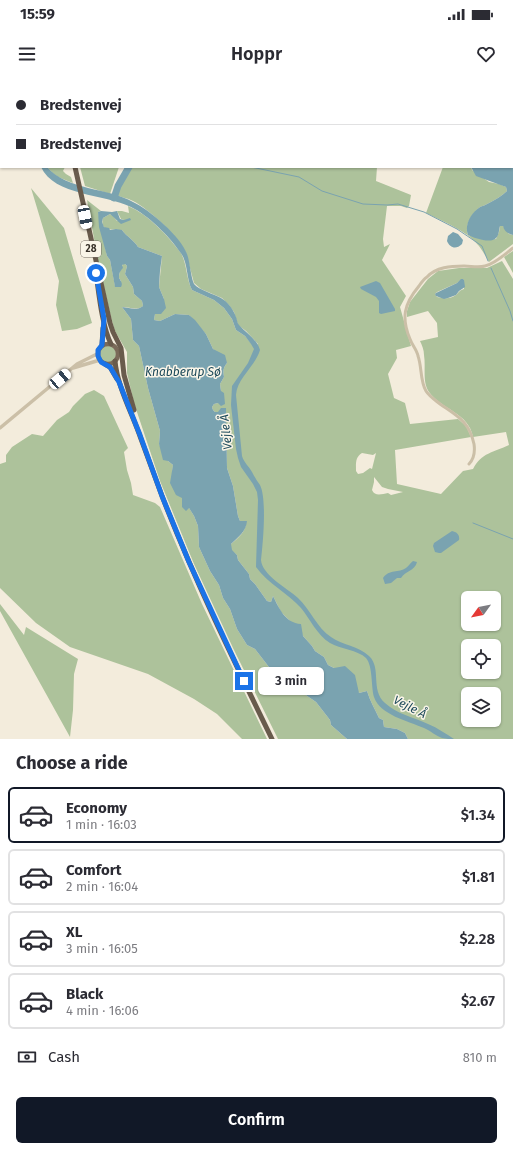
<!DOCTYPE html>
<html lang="en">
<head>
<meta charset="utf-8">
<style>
	:root { --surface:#fff; --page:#f2f2f3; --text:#2b2b33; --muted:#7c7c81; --line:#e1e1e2; --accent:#111827 }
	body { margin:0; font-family:"Fira Sans",sans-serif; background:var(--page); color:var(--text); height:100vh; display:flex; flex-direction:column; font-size:15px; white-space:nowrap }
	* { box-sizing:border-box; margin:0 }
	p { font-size:13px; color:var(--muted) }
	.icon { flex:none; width:22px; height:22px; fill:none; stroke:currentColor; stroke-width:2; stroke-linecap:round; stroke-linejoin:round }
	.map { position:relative; height:659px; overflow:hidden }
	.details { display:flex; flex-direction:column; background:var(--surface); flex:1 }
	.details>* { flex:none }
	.guide { position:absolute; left:0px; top:0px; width:513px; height:88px; box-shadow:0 1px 3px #0004; display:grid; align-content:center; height:88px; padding:0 16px; background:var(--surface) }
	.needle { width:26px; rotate:237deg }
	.fabs { position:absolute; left:461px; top:511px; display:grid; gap:8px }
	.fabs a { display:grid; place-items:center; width:40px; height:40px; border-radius:6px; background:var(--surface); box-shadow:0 1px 3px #0004; font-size:20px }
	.end { position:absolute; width:18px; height:18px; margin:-9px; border:5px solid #1a73e8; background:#fff; box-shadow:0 0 0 2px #fff }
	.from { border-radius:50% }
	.bubble { position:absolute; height:28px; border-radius:6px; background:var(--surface); box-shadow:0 1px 3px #0004; font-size:13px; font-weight:600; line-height:28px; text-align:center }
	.car { position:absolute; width:12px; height:24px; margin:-12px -6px; border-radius:5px; box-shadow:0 0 3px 1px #0007; background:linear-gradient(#fff 24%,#345 0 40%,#fff 0 76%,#345 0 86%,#fff 0) }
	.guide b { display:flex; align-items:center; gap:14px; height:38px; font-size:15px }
	.guide b+b { border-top:1px solid var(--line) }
	.guide i { width:10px; height:10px; background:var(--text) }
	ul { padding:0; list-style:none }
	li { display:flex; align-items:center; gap:12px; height:56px; margin:0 8px 6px; padding:0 8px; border:2px solid var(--line); border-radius:6px }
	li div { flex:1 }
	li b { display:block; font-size:15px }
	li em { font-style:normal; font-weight:600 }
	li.on { border-color:var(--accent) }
	li>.icon { width:36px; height:36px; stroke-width:1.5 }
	h2 { padding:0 16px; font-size:18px; line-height:48px }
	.pay { display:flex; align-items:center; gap:10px; height:44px; padding:0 16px; font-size:15px }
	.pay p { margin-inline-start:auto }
	.cta { display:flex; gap:8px; margin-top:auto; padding:8px 16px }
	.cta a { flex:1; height:46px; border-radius:6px; background:var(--accent); color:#fff; font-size:16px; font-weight:600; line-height:46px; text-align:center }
	.status { display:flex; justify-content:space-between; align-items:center; height:28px; padding:0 20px; background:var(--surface); direction:ltr }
	.status svg { height:11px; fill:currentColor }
	header { display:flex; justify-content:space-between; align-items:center; height:52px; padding:0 16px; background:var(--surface); font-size:18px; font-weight:600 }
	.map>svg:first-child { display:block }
	.green { fill:#adc29b; fill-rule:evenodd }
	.water { fill:#7aa3b0 }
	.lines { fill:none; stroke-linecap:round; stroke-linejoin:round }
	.stream { stroke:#7aa3b0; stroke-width:1 }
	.river { stroke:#7aa3b0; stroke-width:7 }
	.minor { stroke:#cbbfa7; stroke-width:3 }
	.tertiary { stroke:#cbbfa7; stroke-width:3.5 }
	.primary { stroke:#7a6a59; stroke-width:4.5 }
	.trunk { stroke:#695b4c; stroke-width:5 }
	.route { stroke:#1a73e8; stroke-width:5 }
	.labels { text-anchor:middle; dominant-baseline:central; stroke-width:3; stroke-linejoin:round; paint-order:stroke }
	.shield { fill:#faf5e8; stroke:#726b62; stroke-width:1 }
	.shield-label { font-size:10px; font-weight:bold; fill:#373028 }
	.water-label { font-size:12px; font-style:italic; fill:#1c495a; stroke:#faf5e8 }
</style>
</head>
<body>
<div class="status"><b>15:59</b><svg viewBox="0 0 49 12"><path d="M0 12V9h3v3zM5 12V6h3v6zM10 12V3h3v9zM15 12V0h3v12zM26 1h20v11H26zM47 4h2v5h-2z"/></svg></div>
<header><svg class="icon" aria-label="menu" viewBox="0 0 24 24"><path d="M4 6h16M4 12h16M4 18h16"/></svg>Hoppr<svg class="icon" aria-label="heart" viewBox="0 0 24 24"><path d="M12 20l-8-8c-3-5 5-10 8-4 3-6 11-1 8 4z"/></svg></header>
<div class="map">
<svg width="513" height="659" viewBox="0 0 513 659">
	<rect width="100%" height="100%" fill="#f3ecdc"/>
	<path class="green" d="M57 0H283L282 1H57Z
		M47 87H65L63 91 66 94 71 97 73 103C62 99 54 96 47 87Z
		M80 87H119L110 114 85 106Z
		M131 87H377L376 101 411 115 409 126 407 128 401 126H387L383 159 384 167 390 164 382 180 406 216 400 227 411 266 396 270 397 278 388 294 394 318 405 323 410 344 458 339 466 346 471 357 395 370 397 404 441 414 463 391 473 389C481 373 494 372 509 365L506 352 473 357C469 333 441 329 429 312 422 302 426 287 424 275 424 270 422 265 420 261L438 257 437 243 428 231 407 237V231L410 222 428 199 438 191 459 188H487L502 181 513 199V659H408L405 653 397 649 384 647 383 640 379 638C375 629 370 621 367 611L359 613 334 588 328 585 324 577 315 571 312 566 303 556 295 544 291 542 281 532 273 516 271 522 267 521 255 504 250 499 249 494 238 480 237 475 231 470V464C238 458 246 452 246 442L240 441 238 436 233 406 227 388 226 337 218 332H215L213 330 212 327 214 324 218 323 221 311 220 304 224 297C223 291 223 288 227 283L213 269 206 254 189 235 175 234 160 241 154 240 155 234 164 219 159 207 162 176 138 167C134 160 127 157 122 150 114 149 99 152 103 138L110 134 113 136 117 141 124 140 121 139 117 131H122L129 133 128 126C149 135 167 155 181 173 187 184 186 198 192 210L214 220 224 228 232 239 236 250 245 256 254 267 258 264 246 251 238 245 234 232 229 225 222 218 201 209 194 203 186 173C177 155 150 130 133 121 127 118 121 117 115 115ZM462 199 464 200V209C460 210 459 212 456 215 449 220 444 218 437 217L435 214 437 212 457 203ZM362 373 373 375 376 373 372 389 370 388 363 393 358 394 356 391C356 384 355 377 362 373ZM374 397 382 407 388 409 403 412 391 415 388 413C382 414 375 417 372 410L374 402ZM468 518H494V544H468ZM468 566H494V592H468ZM468 614H494V640H468Z
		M443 87H471L472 90 489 102 499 104 506 107 507 111C502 116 495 120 489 123 486 125 482 126 480 127 472 133 464 146 468 155L485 160 496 159 499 152 500 146H503L509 154 513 155V164L489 182C486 177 483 171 479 166 466 150 444 142 426 133Z
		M31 108 64 148 92 243 77 249 62 251 56 225 59 201Z
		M87 120 101 131 98 132 107 176 110 180 115 206 121 201 119 198C119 193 121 186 124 183L127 186 125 194 133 207 134 214 142 221 143 226C137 231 130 227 122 227L131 239 133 260 139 266 148 308 160 351 159 364 168 381 173 385 172 395 183 418 194 436 198 446 199 467 210 491 219 505 223 518 230 529 237 549 247 565 255 569 272 591 282 597 288 603 316 622 330 640 331 645 347 659H278L233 568 194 484 160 401 134 323 127 293V272L115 251 112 241 99 186Z
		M513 171V193L504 177Z
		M100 274a8 8 0 1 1 16 0a8 8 0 1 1-16 0Z
		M94 310 104 316 128 368 124 372 127 390 131 403 133 415 155 423 160 427 202 524 267 659H242L217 634 194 619 148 594 70 567 36 543 0 508V384L6 382V375L12 367 32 354 43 356 57 340 69 332 73 326 85 314Z
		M0 524 24 555 26 547 78 579 74 594 73 630 70 657 0 531Z"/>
	<path class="water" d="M512 62H513V155C508 154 504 151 503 146H500C499 149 499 156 496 158 491 164 474 158 468 155 464 145 471 133 480 127 482 126 486 125 489 123 495 120 502 116 507 111L506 107 476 96 471 87H512Z
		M41 87H47C66 110 109 108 133 122 150 130 181 157 187 174 190 182 191 198 194 204 199 210 214 214 221 218 228 222 233 229 236 237 237 239 237 243 239 245 246 253 257 259 260 270 255 287 237 298 236 315L242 376C244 383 249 386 252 392 254 396 257 401 260 405 267 419 263 463 261 480 262 495 287 508 298 518 310 529 317 548 331 557 342 565 359 566 369 576 382 588 370 610 385 623 397 634 413 637 428 644 438 648 446 654 454 659 451 659 446 659 442 658 436 656 431 651 424 648 408 641 380 635 374 617 371 607 373 586 366 578 358 570 340 569 330 563 317 555 310 539 301 528 288 513 268 504 256 487L258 420 257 412 253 404 241 387 238 378 236 369 231 325 232 306 248 283 254 269 251 264 245 256 236 250 232 239 224 228 214 220 192 210C186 198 188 181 180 172 169 156 148 135 131 127 105 114 54 116 41 87Z
		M101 131 112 132 117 131 120 139 124 140 130 138 131 140 121 144C117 141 114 137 110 134L103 138 102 142 104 147 109 148 110 150 116 149 122 150C127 157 134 160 138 167L162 176 160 191 159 207 164 219 166 228 161 234H155L154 240 160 241 175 234 189 235 195 240 206 254 213 269 225 275 227 283C223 288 223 291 224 297L220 304 221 311 224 313 225 324 221 326 218 323 214 324 212 327 213 330 215 332H218L221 328H226L227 388 233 406 238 436 240 441H247C246 452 238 457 231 464L232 470 237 475 238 480 249 494 250 499 255 504 267 521 271 522 273 516C279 528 285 543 301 544L303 556 312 566 315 571 324 577 328 585 334 588 345 586 355 595 359 613 367 611C370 621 375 629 379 638L383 640 384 647 397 649 405 653 408 659H347L331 645 330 640 316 622 288 603 282 597 272 591 255 569 247 565 237 549 230 529 223 518 219 505 210 491 199 467 198 446 194 436 189 428 186 431 182 427V418L176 415 170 403 173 385 168 381 163 380 159 364 160 351 148 308 139 266 133 260 131 239 122 227C130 228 137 231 143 226L142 221 134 214 133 207 125 194 127 186 125 184 122 185 123 188C120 191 119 193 119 198 121 201 123 204 121 207H115L110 180 107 176 99 147 98 132Z
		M453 152 458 154 463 160 462 164C456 170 450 168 447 161L448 156Z
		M461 199H463L464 200 465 207 459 211 456 215 448 218 444 219 436 216 435 214 436 213 457 203Z
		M376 201 380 203 395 229V231L381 234 379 233V221L376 217 361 209 360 207Z
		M452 451C457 452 460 455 459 460L441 473H439L435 472 433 466 434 463Z
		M413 481 417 482C415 491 405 491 401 498H397L391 503 385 504 383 498C389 489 399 493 406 488 409 486 410 483 413 481Z"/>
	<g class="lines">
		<path class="stream" d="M251 87 299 97 322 111 363 124 387 125 398 124 424 132 457 149 482 166 488 181
			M491 188 510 231 513 241
			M473 443 513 459"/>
		<path class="river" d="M348 1 351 0
			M114 118 118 106 129 87"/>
		<path class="minor" d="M469 384C474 379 475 371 474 364 469 341 457 336 440 324 435 320 429 316 426 311 420 301 422 287 418 276 417 270 412 265 410 259 401 238 404 224 419 206 421 203 424 199 427 197 436 187 451 186 464 186 471 186 478 188 485 186 495 184 505 174 513 168"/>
		<path class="tertiary" d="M73 288 100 280
			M0 348 77 284 97 274"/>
		<path class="primary" d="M98 274a10 10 0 1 1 20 0a10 10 0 1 1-20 0Z"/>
		<path class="trunk" d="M53 0 54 1
			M75 87 110 243 113 252 121 268 124 295 134 330
			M96 193C99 214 102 246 111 264
			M102 265 103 248
			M115 281C117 306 133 335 141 359 148 378 155 397 162 416 194 499 233 579 272 659
			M105 284 110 287 117 299"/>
	</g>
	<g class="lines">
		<path class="route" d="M96 193 104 239 102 265 98 270V276L101 282 110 287 119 302 140 355 162 416 189 482 244 601"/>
	</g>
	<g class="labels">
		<rect class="shield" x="81" y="161" width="20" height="16" rx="3"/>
		<g class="shield-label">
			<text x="91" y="169">28</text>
		</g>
		<g class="water-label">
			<text x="183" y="292">Knabberup Sø</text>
			<text transform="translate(226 352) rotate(-96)">Vejle Å</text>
			<text transform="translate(410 627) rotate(27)">Vejle Å</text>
		</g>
	</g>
</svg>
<div class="fabs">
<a><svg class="needle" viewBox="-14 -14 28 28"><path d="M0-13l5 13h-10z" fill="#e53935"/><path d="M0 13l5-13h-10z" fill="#7c7c81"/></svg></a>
<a><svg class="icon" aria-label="locate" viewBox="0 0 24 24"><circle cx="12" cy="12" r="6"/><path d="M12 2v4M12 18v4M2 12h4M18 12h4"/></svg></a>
<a><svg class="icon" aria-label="layers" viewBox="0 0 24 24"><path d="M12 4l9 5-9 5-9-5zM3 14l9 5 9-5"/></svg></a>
</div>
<i class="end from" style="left:96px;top:193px"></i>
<i class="end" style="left:244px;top:601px"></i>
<div class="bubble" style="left:258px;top:587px;width:66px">3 min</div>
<i class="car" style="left:85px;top:137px;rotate:169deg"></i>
<i class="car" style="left:60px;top:299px;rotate:50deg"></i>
<div class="guide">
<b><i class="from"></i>Bredstenvej</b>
<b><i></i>Bredstenvej</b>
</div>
</div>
<section class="details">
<h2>Choose a ride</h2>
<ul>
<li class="on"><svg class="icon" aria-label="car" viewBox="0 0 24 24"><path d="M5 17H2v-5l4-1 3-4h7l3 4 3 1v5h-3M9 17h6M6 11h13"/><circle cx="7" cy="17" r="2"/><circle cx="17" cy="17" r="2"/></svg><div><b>Economy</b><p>1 min · 16:03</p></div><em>$1.34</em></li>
<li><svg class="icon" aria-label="car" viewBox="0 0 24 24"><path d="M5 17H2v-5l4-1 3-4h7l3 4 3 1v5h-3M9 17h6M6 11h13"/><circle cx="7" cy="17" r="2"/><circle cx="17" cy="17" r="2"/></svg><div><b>Comfort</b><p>2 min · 16:04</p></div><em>$1.81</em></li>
<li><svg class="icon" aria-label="car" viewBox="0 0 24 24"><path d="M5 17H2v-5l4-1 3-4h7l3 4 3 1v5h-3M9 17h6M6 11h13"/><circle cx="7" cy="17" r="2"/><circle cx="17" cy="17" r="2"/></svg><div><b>XL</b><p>3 min · 16:05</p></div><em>$2.28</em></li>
<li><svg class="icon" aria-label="car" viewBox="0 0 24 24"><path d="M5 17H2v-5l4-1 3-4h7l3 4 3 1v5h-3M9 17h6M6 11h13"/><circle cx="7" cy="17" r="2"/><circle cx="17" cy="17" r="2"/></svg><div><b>Black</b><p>4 min · 16:06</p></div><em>$2.67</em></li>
</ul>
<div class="pay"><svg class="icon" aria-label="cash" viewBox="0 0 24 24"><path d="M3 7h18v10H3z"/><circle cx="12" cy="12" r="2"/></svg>Cash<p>810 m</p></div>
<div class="cta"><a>Confirm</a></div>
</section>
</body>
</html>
